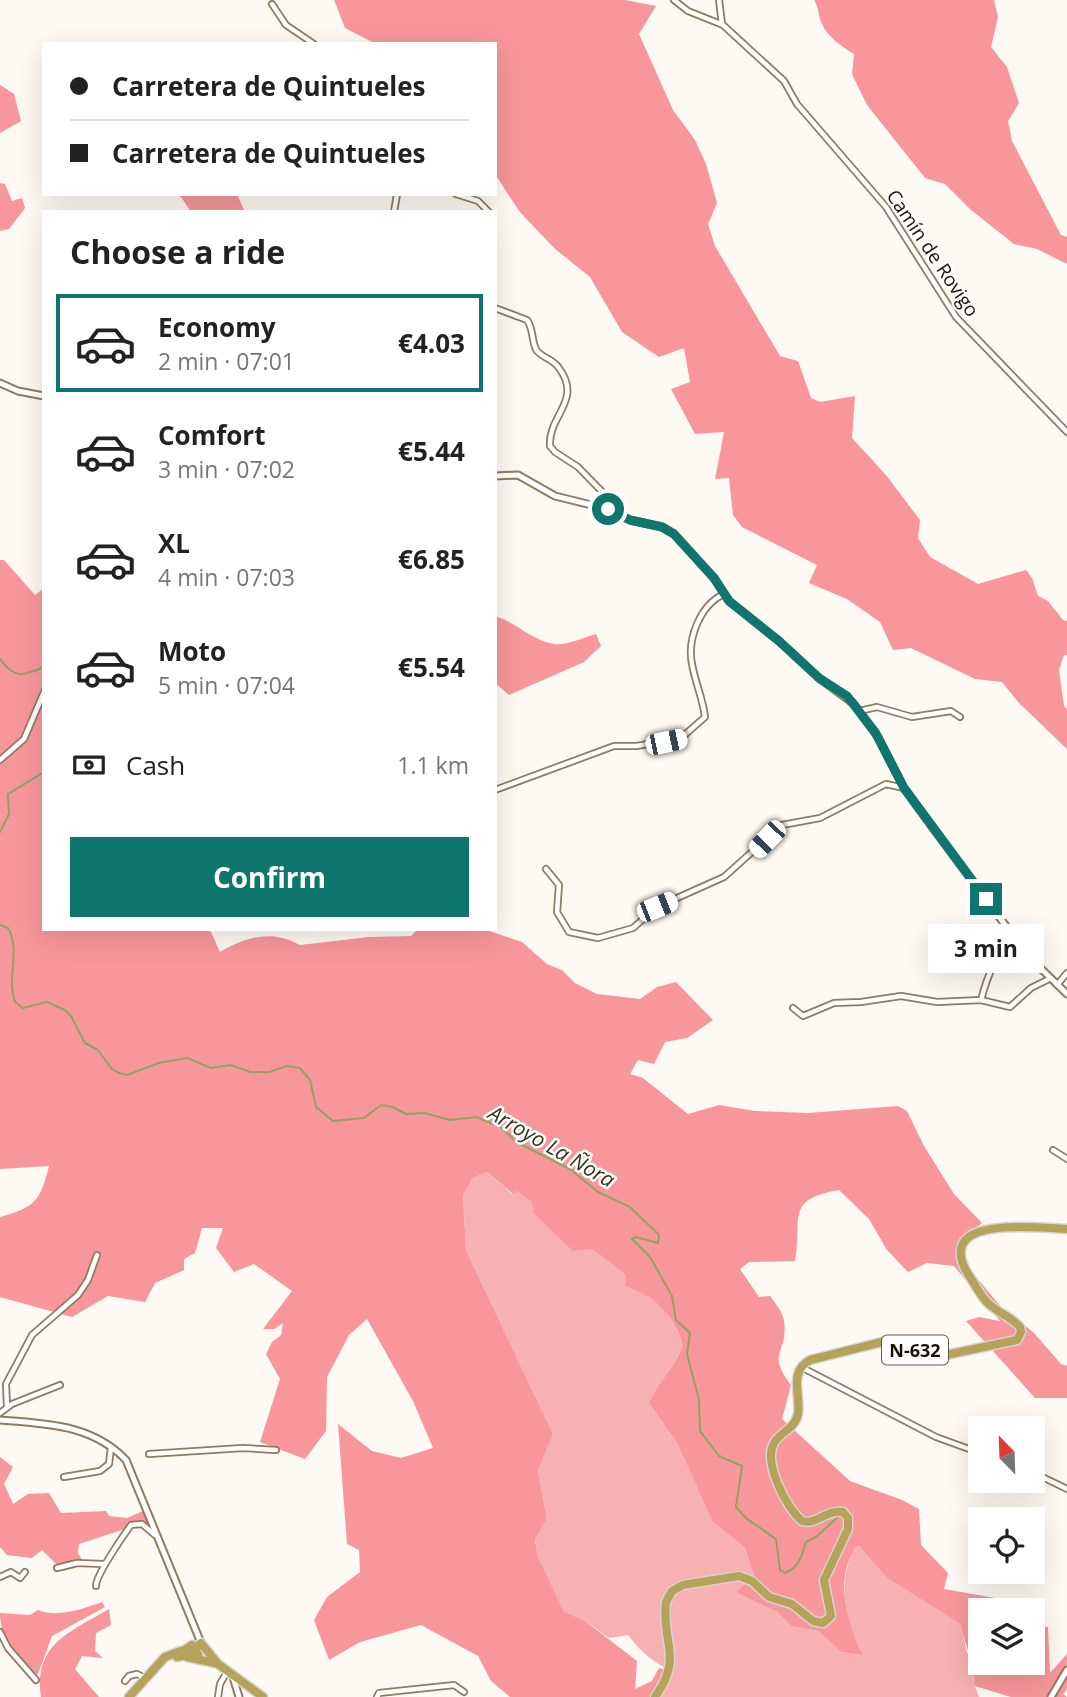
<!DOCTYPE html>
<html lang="en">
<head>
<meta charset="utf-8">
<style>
	:root { --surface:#fff; --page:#f6f6f6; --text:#222; --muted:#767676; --line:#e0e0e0; --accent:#0f766e }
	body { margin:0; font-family:"Open Sans",sans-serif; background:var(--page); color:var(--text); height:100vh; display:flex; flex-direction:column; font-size:26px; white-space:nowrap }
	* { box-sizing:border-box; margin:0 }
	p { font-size:23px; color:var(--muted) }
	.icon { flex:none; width:38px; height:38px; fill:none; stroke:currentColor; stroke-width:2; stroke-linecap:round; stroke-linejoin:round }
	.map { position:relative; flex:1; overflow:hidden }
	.sheet { position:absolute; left:42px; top:210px; width:455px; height:721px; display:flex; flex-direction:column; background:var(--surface); border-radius:0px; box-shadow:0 7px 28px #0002 }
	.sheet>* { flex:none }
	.top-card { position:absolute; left:42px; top:42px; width:455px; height:154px; border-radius:0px; box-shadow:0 7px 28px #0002; display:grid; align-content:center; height:154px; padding:0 28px; background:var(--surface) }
	.needle { width:46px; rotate:337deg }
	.controls { position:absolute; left:968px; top:1416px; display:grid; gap:14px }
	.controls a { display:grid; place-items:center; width:77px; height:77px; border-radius:0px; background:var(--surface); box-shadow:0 7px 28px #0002; font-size:35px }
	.end { position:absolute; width:32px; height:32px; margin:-16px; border:9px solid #0f766e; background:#fff; box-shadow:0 0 0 4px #fff }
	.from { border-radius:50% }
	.bubble { position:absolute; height:49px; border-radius:0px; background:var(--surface); box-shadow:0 7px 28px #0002; font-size:23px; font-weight:700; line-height:49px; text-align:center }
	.car { position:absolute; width:21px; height:42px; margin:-21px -10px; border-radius:9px; box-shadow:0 0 5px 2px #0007; background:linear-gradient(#fff 24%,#345 0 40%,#fff 0 76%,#345 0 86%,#fff 0) }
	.top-card b { display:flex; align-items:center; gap:24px; height:66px; font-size:26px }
	.top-card b+b { border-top:2px solid var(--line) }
	.top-card i { width:18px; height:18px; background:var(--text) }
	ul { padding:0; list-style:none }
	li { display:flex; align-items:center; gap:21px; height:98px; margin:0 14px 10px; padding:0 14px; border:4px solid transparent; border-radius:0px }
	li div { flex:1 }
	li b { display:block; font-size:26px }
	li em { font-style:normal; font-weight:700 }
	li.selected { border-color:var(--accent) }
	li>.icon { width:63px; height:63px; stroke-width:1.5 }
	h2 { padding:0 28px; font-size:32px; line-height:84px }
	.pay { display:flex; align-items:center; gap:18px; height:77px; padding:0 28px; font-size:26px }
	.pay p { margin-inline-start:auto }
	.button { display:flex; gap:14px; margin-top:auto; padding:14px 28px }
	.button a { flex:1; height:80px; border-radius:0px; background:var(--accent); color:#fff; font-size:28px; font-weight:700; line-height:80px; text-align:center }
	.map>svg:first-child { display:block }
	.green { fill:#f9b0b2 }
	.forest { fill:#f7979b }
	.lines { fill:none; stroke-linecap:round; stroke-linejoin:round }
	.stream { stroke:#92a262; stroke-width:2 }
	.minor-casing { stroke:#927a5e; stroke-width:8 }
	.tertiary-casing { stroke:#927a5e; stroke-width:9 }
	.trunk-casing { stroke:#d6d4d2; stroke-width:11 }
	.minor { stroke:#fff; stroke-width:4.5 }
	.tertiary { stroke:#fff; stroke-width:5 }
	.trunk { stroke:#b4a358; stroke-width:8 }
	.route { stroke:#0f766e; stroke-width:9 }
	.labels { text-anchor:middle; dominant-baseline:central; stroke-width:5; stroke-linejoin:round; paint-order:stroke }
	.shield { fill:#fff; stroke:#5e5750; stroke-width:2 }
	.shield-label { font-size:18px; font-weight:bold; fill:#190f05 }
	.street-label { font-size:19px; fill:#190f05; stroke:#fff }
	.water-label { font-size:21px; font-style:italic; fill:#2e3814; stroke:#fff }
</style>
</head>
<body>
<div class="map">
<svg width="1067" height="1697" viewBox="0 0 1067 1697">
	<rect width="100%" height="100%" fill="#fff9f3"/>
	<path class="green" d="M487 1172 512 1194 517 1191 532 1203 533 1213 573 1250 592 1249 626 1275 625 1286C635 1291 651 1296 659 1304 668 1315 687 1338 680 1352 672 1371 656 1384 649 1403L677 1443 712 1521 745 1548 754 1576 737 1592 777 1612 791 1626 818 1631 841 1652 861 1655C858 1645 851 1635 849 1624 843 1597 841 1567 858 1545L887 1578 962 1624 966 1650 974 1667 975 1686 979 1697H658L673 1671C653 1663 641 1652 628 1635L609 1638 585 1621 564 1613 538 1557 535 1540 547 1519 538 1471 553 1434 466 1250 463 1195 473 1178Z"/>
	<path class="forest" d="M334 0H625L656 6 639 34 673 110 695 140 706 164 717 203 708 224 715 246 780 356 798 361 811 398 820 402 855 396 852 438 886 475 920 520 918 538 930 557 978 584 1026 570 1032 578 1038 596 1048 601 1063 620 1067 621V655H1064L1059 670 1064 706 1067 709V749L1019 703 1002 682 975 679 911 648 893 650 880 622 847 599 809 583 817 565 742 527 733 515 729 478 715 479 724 432 695 434 671 389 690 382 684 348 659 357 622 332 590 277 554 248 519 211 495 174V44H376L345 28Z
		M814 0H994L998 17 991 47 1007 67 1019 103 1008 121 1012 141 1061 235 1067 237V264L1037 249 1014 244 971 210 945 184 925 178 867 105 852 74 854 54C841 46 827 37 821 22 818 14 819 8 814 0Z
		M0 85 14 94 21 121 0 133Z
		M0 183 5 184 12 201 22 198 25 208 9 229 0 231Z
		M179 194H237L245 212H191Z
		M0 560H4L35 595 44 588V929H205L211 932 220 952C246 937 271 929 300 945L369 937 411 936 418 929H483L522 942 547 964 562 970 575 983 597 994 640 999 657 987 676 982 713 1020 687 1038 665 1042 654 1064 638 1060 630 1074 643 1078 688 1114 719 1105 755 1111 808 1113 898 1106 907 1111 924 1146 954 1194 982 1223 962 1240 956 1253 1002 1308 1033 1332 1061 1364 1067 1366V1398H1035L966 1321 979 1317 1000 1321 954 1266 927 1263 908 1272 887 1250 869 1219 839 1190C783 1199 803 1221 795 1261L749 1262 740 1269 759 1297 770 1296C775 1303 783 1312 784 1321 789 1353 765 1351 791 1385L782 1419 850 1481 902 1500 919 1509 921 1545 948 1573 944 1589 995 1598 999 1610H980V1662H1032L1033 1625 1048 1627 1050 1673 1067 1654V1690L1063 1694 1067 1697H1011L975 1686C974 1664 965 1645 961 1624L887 1578 858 1545C833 1577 847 1621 862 1655L841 1652 818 1631 791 1626 777 1612 736 1592 754 1576 745 1548 712 1521 677 1443 649 1403C656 1384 672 1371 680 1352 687 1338 668 1314 658 1304 651 1296 635 1291 625 1286L626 1275 592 1249 573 1251 533 1213 532 1203 517 1191 513 1194 487 1172 473 1178 463 1195 466 1250 553 1434 538 1471 547 1519 535 1540 538 1557 564 1612 585 1621 637 1661 635 1689 652 1681 659 1668 673 1672 658 1697H510L491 1681 478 1656 421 1625 360 1642 329 1660 314 1620 327 1597 360 1572 359 1550 347 1544 338 1424 372 1451 401 1458 433 1448 413 1401 367 1319 349 1335 327 1377 326 1431 305 1459 260 1442 280 1379 266 1354 272 1342 281 1335 283 1323 274 1329H263L292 1291 254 1264 234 1272 216 1248 223 1228H202L195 1253 184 1259V1270L155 1283 145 1302 108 1296 72 1317 0 1297V1217C35 1207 40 1202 49 1166L0 1169Z
		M495 616C517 622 539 647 563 644 574 642 585 637 596 634L601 646 584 662 509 695 495 683Z
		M0 1457 13 1467 4 1484 13 1504 28 1494 49 1493 61 1513 106 1511 109 1516 127 1518 143 1511 150 1531 137 1525 79 1544 78 1553 85 1565 63 1571 42 1550 32 1558 7 1555 0 1547Z
		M102 1602 105 1607 52 1636 38 1674H31C15 1654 0 1639 0 1613L30 1615 38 1610C58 1618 82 1609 102 1602Z
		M109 1609 111 1625 96 1633 95 1651 103 1658 82 1656 75 1669 99 1697H41C33 1644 70 1632 109 1609Z"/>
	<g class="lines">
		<path class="stream" d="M0 659C14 679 24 676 44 667
			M0 832 9 814 8 794 44 772
			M0 925 8 928C21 950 6 978 15 1002L23 1008 47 1002 65 1010 71 1016 85 1043 98 1050 112 1069 119 1073 127 1075 159 1063 187 1058 211 1068 230 1065 251 1072H269L287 1066 300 1068 310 1080 316 1107 333 1121 364 1118 381 1105 393 1107 406 1114 424 1113 450 1120 476 1117 499 1126 518 1143 570 1169 598 1192 630 1207 659 1235 658 1243 636 1237 632 1239 650 1257 672 1296 676 1320 690 1333 687 1354 699 1400 700 1431 719 1456 742 1466 736 1507 746 1518 776 1539 780 1570 785 1573C799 1568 802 1555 806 1542L816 1537 840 1515"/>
		<defs>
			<path id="minor" d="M674 0 688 11 723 25 784 81 797 104 886 207 956 317 1067 432
				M719 0 722 24
				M272 4 286 25 314 44
				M456 194 478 201 489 212
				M394 212 397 194
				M495 308 527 320C534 329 531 342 537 351 543 358 553 359 559 368 583 401 548 415 550 446L555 452 578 467 617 507V513
				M859 711 877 707 912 717 951 711 960 717
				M0 760 24 739 44 692
				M495 790 614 746H636L680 739 705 717C703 699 695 682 692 664 687 639 700 605 724 594
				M546 869 559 885 557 912 569 932 598 938 633 928 657 907 724 877 782 825 820 818 886 784 904 788
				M1057 985 1067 973
				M981 1000C988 974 994 957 1016 940
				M793 1008 803 1016 834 1003 861 1002 901 996 937 1002 981 1000 1010 1007 1031 988 1049 979
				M1053 1150 1067 1159
				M801 1367 936 1437 980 1453
				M7 1407 6 1384 32 1335 78 1295 88 1280 97 1255
				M0 1413 12 1404 60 1385
				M149 1454 243 1448 276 1450
				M1032 1472 1067 1489
				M64 1477 100 1471 109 1464 111 1447
				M57 1568 77 1563 104 1564
				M0 1577 11 1572 20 1578 25 1572
				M96 1586C96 1575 123 1536 131 1525L142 1524 155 1535
				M0 1632 8 1648 36 1680
				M125 1681 129 1676 137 1674 145 1678
				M218 1697 220 1684 227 1672
				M377 1697 379 1693 454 1685 464 1692"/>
			<path id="tertiary" d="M0 383 18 391 44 396
				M495 476 518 475 555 496 608 509 630 520 662 527 674 534 714 578 729 601 779 641 819 678 853 703 878 737 904 788 933 828 1029 957 1067 994
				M0 1420C46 1424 92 1424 126 1460L201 1643
				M233 1677 239 1697
				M1051 1697 1067 1670"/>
			<path id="trunk" d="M183 1651 192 1645 198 1654
				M177 1657 191 1654 201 1643 218 1664 263 1697
				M187 1657 215 1663
				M129 1697 165 1657 181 1651
				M655 1697C684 1656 661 1643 666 1602L672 1591 683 1585 739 1576 752 1581 769 1597 792 1604 813 1621 823 1623 831 1616 824 1580 848 1529V1518L843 1512C827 1509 817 1525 802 1521 786 1508 763 1462 774 1443 780 1432 795 1429 798 1414 801 1395 788 1372 810 1360L882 1342 903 1345 920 1352 941 1356 1017 1340 1021 1332 1020 1327C1011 1316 995 1312 986 1301 979 1293 974 1283 968 1274 932 1214 1038 1228 1067 1229"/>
		</defs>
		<use href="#minor" class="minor-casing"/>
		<use href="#tertiary" class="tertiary-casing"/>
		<use href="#trunk" class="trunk-casing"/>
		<use href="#minor" class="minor"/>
		<use href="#tertiary" class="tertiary"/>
		<use href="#trunk" class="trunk"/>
	</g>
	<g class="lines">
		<path class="route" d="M608 509 630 520 662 527 674 534 714 578 729 601 779 641 819 678 847 696 875 732 904 788 986 899"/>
	</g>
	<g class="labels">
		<rect class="shield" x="882" y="1335.5" width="66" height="29" rx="5"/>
		<g class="shield-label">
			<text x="915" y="1350">N-632</text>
		</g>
		<g class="street-label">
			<text transform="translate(933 253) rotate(56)">Camín de Rovigo</text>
		</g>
		<g class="water-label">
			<text transform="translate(552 1146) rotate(30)">Arroyo La Ñora</text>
		</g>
	</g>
</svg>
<div class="controls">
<a><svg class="needle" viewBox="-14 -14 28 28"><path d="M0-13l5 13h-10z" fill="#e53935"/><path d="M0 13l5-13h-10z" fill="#767676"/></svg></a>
<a><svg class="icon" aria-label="locate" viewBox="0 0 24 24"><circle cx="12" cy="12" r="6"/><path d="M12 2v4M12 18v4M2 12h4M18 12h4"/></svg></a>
<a><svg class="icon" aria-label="layers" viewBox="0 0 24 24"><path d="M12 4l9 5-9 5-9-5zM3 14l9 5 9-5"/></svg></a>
</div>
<i class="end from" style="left:608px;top:509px"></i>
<i class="end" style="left:986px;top:899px"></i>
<div class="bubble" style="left:928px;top:924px;width:116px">3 min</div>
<i class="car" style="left:666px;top:742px;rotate:78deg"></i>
<i class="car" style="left:767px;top:839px;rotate:224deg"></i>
<i class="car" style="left:657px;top:907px;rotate:68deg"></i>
<div class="top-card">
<b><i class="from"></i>Carretera de Quintueles</b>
<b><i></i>Carretera de Quintueles</b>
</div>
<section class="sheet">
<h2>Choose a ride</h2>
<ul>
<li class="selected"><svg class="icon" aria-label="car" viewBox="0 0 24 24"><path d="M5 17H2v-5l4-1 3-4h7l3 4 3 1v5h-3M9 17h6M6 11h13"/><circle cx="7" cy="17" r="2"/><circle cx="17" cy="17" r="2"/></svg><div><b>Economy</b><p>2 min · 07:01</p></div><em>€4.03</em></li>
<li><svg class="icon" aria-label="car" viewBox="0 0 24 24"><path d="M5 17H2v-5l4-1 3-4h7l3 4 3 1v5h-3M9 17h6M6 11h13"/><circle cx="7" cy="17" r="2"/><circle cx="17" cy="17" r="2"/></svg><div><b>Comfort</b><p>3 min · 07:02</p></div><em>€5.44</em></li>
<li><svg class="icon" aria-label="car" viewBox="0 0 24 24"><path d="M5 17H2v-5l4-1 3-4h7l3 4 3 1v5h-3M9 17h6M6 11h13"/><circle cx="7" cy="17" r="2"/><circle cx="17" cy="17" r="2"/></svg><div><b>XL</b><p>4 min · 07:03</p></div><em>€6.85</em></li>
<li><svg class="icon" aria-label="car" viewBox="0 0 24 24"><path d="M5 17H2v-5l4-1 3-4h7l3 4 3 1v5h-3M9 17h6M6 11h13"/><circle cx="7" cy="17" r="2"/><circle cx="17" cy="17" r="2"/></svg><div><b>Moto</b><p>5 min · 07:04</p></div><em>€5.54</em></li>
</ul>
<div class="pay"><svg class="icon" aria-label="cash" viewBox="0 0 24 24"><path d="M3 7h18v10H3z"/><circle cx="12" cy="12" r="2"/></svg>Cash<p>1.1 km</p></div>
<div class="button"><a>Confirm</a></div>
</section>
</div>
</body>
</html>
